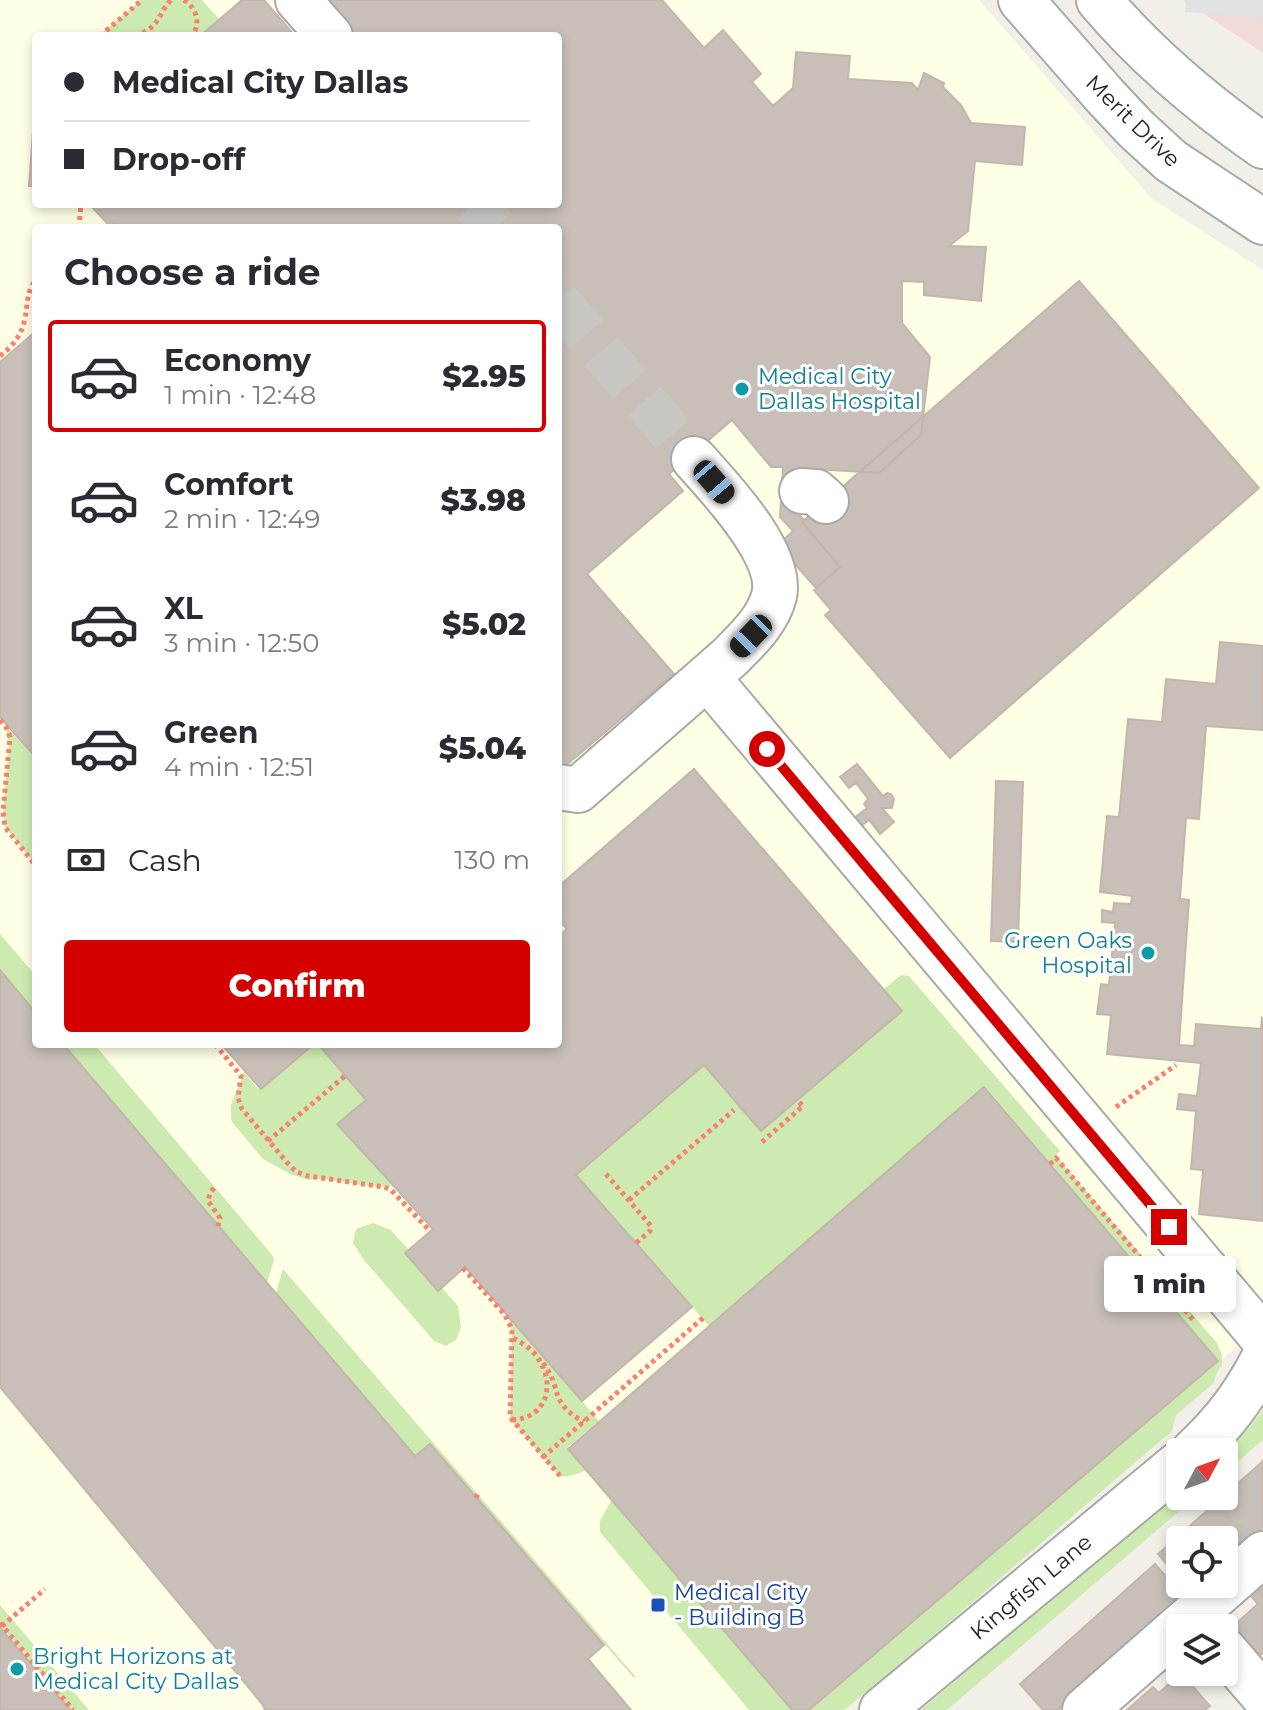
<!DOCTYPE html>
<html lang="en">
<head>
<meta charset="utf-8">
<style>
	:root { --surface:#fff; --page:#f2f2f3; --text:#2b2b33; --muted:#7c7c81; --line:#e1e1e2; --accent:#d40000 }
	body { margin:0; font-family:Montserrat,sans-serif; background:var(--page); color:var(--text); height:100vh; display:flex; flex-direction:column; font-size:30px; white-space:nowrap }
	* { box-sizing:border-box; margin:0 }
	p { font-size:26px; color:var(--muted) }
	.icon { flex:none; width:44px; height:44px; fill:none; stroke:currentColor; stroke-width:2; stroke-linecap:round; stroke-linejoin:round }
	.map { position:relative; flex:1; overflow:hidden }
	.side { position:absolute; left:32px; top:224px; width:530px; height:824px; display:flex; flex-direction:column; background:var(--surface); border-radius:8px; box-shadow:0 4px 12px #0003 }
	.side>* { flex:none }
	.hud { position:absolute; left:32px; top:32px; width:530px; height:176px; border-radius:8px; box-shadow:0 4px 12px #0003; display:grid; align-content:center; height:176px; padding:0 32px; background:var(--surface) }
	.needle { width:52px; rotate:49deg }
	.fabs { position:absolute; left:1166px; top:1438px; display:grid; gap:16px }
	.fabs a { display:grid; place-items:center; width:72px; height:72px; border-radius:8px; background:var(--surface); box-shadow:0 4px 12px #0003; font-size:40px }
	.end { position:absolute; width:36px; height:36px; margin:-18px; border:10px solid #d40000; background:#fff; box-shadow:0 0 0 4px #fff }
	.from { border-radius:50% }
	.bubble { position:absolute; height:56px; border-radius:8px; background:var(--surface); box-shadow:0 4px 12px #0003; font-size:26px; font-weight:800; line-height:56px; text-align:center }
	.car { position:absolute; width:24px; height:48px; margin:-24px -12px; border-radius:10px; box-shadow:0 0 6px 2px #0007; background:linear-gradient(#222 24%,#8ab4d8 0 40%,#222 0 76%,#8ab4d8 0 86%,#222 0) }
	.hud b { display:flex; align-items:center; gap:28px; height:76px; font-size:30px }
	.hud b+b { border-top:2px solid var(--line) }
	.hud i { width:20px; height:20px; background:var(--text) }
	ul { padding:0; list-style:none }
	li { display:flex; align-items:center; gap:24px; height:112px; margin:0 16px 12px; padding:0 16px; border:4px solid transparent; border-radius:8px }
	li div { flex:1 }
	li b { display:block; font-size:30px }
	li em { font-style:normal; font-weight:800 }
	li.selected { border-color:var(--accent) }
	li>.icon { width:72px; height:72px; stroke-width:1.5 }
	h2 { padding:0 32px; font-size:36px; line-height:96px }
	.pay { display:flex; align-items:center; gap:20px; height:88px; padding:0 32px; font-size:30px }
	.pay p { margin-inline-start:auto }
	.action { display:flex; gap:16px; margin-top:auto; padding:16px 32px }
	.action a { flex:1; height:92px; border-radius:8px; background:var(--accent); color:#fff; font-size:32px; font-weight:800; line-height:92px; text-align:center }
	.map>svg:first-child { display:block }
	.commercial { fill:#f2dad9 }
	.education { fill:#ffffe5; fill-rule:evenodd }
	.grass { fill:#cdebb0 }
	.parking { fill:#e2e2e2 }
	.building { fill:#c7bfb8; stroke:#c4b6ab; stroke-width:2 }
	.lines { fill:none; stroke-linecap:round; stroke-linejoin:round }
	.minor-tunnel { stroke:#c8c6c1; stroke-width:44; stroke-dasharray:44 22; stroke-linecap:butt }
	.minor-casing { stroke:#a9a9a9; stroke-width:48 }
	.path { stroke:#fa8072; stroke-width:5; stroke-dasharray:4 4; stroke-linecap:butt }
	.minor { stroke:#fff; stroke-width:44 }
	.route { stroke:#d40000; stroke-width:10 }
	.culture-dot { fill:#0f9aa8; stroke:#fff; stroke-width:3 }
	.transit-dot { fill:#1a4fb4; stroke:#fff; stroke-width:3 }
	.labels { text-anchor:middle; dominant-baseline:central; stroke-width:6; stroke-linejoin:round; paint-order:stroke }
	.street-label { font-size:22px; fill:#222; stroke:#fff }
	.culture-label { font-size:22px; fill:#0d838f; stroke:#fff; text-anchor:start }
	.transit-label { font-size:22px; fill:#164399; stroke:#fff; text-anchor:start }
</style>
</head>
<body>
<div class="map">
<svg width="1263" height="1710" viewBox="0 0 1263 1710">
	<rect width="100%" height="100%" fill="#f2efe9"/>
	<path class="commercial" d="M1183 0H1263V53Z"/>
	<path class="education" d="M0 0H979L1152 199 1263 270V1325L1175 1398 826 1710H0ZM36 36H558V204H36ZM36 228H558V1044H36Z"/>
	<path class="grass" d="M141 0H202L219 19 199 36H98Z
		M5 725 36 760V866L5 827 3 812 9 744Z
		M0 934 36 976 35 1010 0 970Z
		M901 975 909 976 1060 1151 1056 1155 1064 1165 1217 1343 1222 1355V1365L1216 1374 1214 1383 1176 1415 1172 1431 884 1678 844 1710H809L1217 1361 985 1086 709 1326 577 1175 704 1066 762 1131 902 1011 884 989Z
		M64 1044H94L273 1256 274 1260 267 1283Z
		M310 1044H321L367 1098 337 1125 392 1186 377 1187 321 1179 309 1180 290 1174 263 1159 232 1122 231 1117V1105L244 1072 258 1089Z
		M373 1223 391 1230 458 1306 461 1327 456 1340 446 1346 434 1341 363 1259 353 1243 356 1229Z
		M283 1269 635 1676 634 1678 430 1444 415 1456 276 1293Z
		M509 1318 599 1421 567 1448 586 1470C576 1475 570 1476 560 1477L510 1419 512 1336Z
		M1263 1410V1440L1224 1473 1223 1452 1251 1426Z
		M1180 1489V1496H1197L947 1710H921Z
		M612 1499 792 1710H749L600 1532V1521Z
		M0 1605 89 1710H70L0 1628Z"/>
	<path class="parking" d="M1186 0H1263V18L1185 12Z"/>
	<path class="building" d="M242 0H264L295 36H200Z
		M318 0H662L704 48 723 30 761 74 752 82 773 106 793 88 796 52 850 56 848 79 912 83 918 90 924 73 944 83 943 87 961 105 971 123 1025 127 1022 165 975 161 968 231 949 246 986 247 981 301 924 295V282L902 281V323L930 357 921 435 879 473 798 468 795 511 804 520 802 522 840 567 816 588 778 545 793 531 780 517 783 467H771L732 420 669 474 683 491 587 574 674 674 558 772V228H150L108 224 89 204H558V36H349Z
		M33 131H36V186H29Z
		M1079 281 1259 488 950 758 825 615 831 610 814 590 840 567 802 522Z
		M36 331V758L0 717V362Z
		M1220 642 1263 646V730L1206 726 1199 819 1186 818 1180 899 1189 900 1179 1045 1194 1046 1196 1024 1261 1029 1262 1018 1263 1019V1221L1199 1214 1203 1170 1191 1169 1196 1111 1177 1109 1179 1094 1197 1096 1201 1063 1107 1054 1111 1015 1097 1014 1101 984 1109 985 1115 923 1102 922V910L1113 912 1114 903 1131 904 1132 896 1100 892 1107 816 1119 817 1128 719 1162 722 1166 679 1216 684Z
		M857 764 883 796 887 793 891 794 894 799 892 808H882L894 822 880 834 869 820 860 827 853 819 867 808 864 804 868 799 856 783 849 788 840 777Z
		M694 769 902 1011 761 1131 704 1065 576 1175 692 1307 582 1401 465 1267 438 1291 405 1253 433 1229 337 1124 366 1100 318 1044H558V937L567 929 558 919V887Z
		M996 781 1023 782 1018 942 991 941Z
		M0 970 36 1013V1044H63L415 1456 430 1444 604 1645 588 1659 631 1710H265L263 1705 0 1387Z
		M221 1044H314L261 1089Z
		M984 1087 1218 1361 809 1710H792L568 1449Z
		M1263 1461V1527L1224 1561V1540H1180V1579L1158 1554Z
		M1155 1564 1184 1597 1058 1710H1043L1020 1684Z
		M1263 1587V1653L1258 1657 1232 1627 1258 1604 1252 1597Z
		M0 1628 70 1710H0Z
		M1181 1673 1210 1706 1205 1710H1127L1153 1687 1159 1693Z"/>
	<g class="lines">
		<path class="minor-tunnel" d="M474 204 495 228
			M558 301 694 459"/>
		<defs>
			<path id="minor" d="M298 0 330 36
				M1021 0 1106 97 1136 129 1171 161 1263 222
				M1099 0C1147 57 1202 103 1263 146
				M802 491 816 492 826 501
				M707 677 1263 1338
				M558 787 578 790 730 657C747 640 768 620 774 596 784 555 720 488 694 459
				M1193 1452C1224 1423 1243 1398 1263 1360
				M1224 1650 1263 1695
				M882 1710 1180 1463
				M1085 1710 1263 1554"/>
		</defs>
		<use href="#minor" class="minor-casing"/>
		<path class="path" d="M184 0C197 8 201 24 192 36
			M71 36V32
			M100 36 142 0
			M135 36C162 26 156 16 171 0
			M79 228 81 204
			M0 356C13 346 22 335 25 318 28 304 26 292 36 280
			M0 720 6 727 10 737 3 812 5 827 36 866
			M215 1044 241 1076 238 1098 242 1109 290 1166 297 1172 308 1176 384 1187 391 1190 430 1231
			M1116 1107 1176 1065
			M268 1141 345 1076
			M762 1142 803 1106 797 1100
			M1050 1164 1056 1158 1195 1322
			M606 1174 651 1226 650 1231 636 1243
			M214 1188 210 1193 208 1201 220 1218 218 1226
			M629 1200 734 1110
			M463 1268 505 1315 512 1329 510 1417 560 1476
			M543 1363C563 1389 548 1402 584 1422
			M512 1420C547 1418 556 1385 538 1358 532 1349 522 1343 513 1338
			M543 1457 703 1318
			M476 1498 478 1493
			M0 1623 73 1710
			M2 1626 45 1589"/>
		<use href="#minor" class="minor"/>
	</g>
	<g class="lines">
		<path class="route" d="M767 749 1169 1227"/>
	</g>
	<g class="culture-dot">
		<circle cx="742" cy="389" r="8"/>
		<circle cx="1148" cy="953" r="8"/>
		<circle cx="17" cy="1669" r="8"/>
	</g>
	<rect class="transit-dot" x="650" y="1597" width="16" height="16" rx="4"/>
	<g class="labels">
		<g class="street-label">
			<text transform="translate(1133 121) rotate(44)">Merit Drive</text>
			<text transform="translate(1031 1587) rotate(-40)">Kingfish Lane</text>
		</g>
		<g class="culture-label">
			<text x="758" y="376">Medical City<tspan x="758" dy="25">Dallas Hospital</tspan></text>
			<text x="1132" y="940" text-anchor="end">Green Oaks<tspan x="1132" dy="25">Hospital</tspan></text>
			<text x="33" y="1656">Bright Horizons at<tspan x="33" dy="25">Medical City Dallas</tspan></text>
		</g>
		<g class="transit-label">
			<text x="674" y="1592">Medical City<tspan x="674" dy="25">- Building B</tspan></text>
		</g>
	</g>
</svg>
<div class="fabs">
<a><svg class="needle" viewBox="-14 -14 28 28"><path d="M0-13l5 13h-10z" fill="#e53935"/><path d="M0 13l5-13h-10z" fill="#7c7c81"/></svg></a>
<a><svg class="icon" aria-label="locate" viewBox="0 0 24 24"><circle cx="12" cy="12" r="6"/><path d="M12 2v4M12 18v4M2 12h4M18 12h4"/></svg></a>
<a><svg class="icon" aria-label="layers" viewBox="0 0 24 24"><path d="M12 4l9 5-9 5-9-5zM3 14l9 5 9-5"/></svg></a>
</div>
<i class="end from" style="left:767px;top:749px"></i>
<i class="end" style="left:1169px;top:1227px"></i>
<div class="bubble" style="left:1104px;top:1256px;width:132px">1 min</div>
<i class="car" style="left:714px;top:482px;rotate:139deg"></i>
<i class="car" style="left:751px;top:636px;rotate:224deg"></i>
<div class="hud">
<b><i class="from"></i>Medical City Dallas</b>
<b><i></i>Drop-off</b>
</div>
<section class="side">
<h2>Choose a ride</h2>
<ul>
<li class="selected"><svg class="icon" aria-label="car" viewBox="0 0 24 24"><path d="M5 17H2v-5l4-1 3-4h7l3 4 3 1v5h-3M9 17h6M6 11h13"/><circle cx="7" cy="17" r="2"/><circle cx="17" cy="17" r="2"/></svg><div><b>Economy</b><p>1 min · 12:48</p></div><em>$2.95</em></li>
<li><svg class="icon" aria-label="car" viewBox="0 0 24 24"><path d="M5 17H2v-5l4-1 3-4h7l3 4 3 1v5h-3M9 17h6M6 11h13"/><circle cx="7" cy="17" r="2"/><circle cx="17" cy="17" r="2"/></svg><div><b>Comfort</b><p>2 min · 12:49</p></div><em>$3.98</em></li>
<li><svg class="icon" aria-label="car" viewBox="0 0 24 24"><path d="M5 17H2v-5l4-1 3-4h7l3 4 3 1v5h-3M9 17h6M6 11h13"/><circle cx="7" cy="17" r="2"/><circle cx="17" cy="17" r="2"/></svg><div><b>XL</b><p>3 min · 12:50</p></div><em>$5.02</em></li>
<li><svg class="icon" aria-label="car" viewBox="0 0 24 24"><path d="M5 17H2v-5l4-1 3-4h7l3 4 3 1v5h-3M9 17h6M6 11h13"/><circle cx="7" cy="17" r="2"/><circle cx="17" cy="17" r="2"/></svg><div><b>Green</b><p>4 min · 12:51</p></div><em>$5.04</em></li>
</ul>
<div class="pay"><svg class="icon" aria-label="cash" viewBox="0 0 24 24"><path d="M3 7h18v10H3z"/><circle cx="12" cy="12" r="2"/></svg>Cash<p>130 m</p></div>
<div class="action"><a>Confirm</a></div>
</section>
</div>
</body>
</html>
